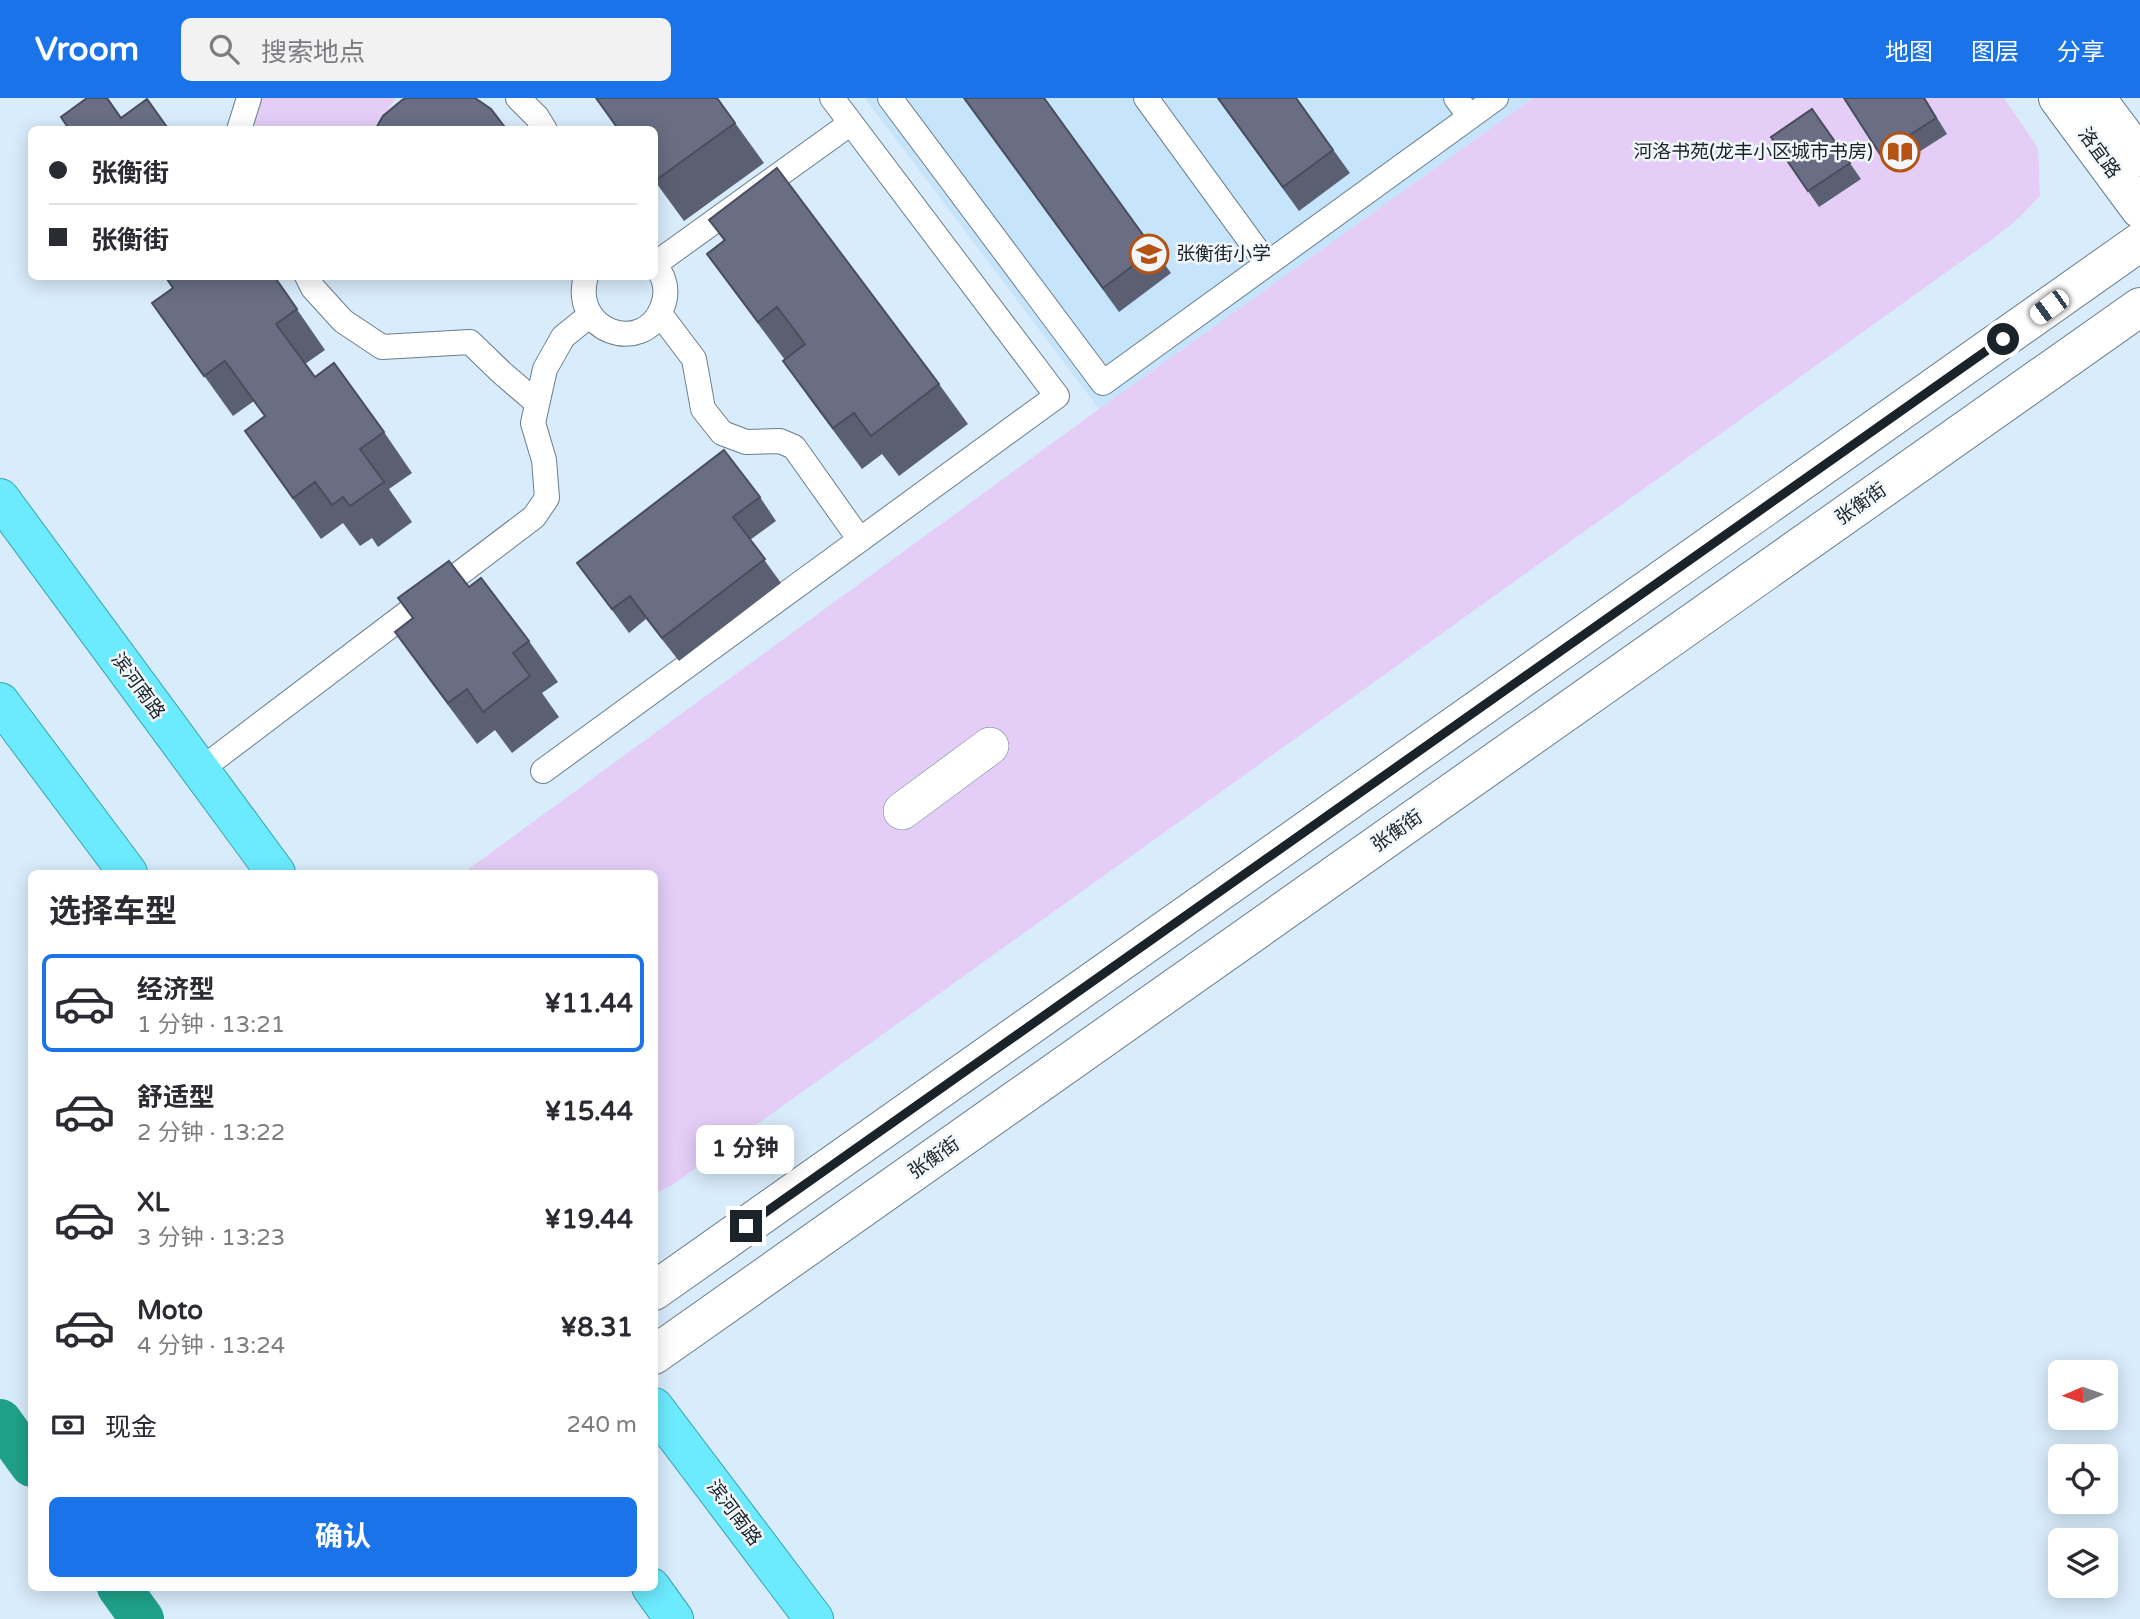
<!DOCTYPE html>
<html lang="zh">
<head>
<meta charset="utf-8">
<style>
	:root { --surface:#fff; --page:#f2f2f3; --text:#2b2b33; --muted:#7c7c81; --line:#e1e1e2; --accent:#1a73e8 }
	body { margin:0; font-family:"Varela Round","Noto Sans SC",sans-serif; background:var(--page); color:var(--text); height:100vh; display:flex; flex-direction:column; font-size:26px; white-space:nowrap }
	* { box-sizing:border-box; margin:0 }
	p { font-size:23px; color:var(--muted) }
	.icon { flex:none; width:38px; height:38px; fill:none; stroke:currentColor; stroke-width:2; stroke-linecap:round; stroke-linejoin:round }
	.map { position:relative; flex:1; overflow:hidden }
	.details { position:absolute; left:28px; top:772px; width:630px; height:721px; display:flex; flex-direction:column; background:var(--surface); border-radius:10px; box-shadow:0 4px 18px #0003 }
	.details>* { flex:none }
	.hud { position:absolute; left:28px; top:28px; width:630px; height:154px; border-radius:10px; box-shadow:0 4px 18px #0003; display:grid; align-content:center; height:154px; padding:0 21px; background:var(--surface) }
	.needle { width:46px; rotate:268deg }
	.tools { position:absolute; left:2048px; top:1262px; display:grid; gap:14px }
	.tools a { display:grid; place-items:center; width:70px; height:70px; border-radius:10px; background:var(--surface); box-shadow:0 4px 18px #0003; font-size:35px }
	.end { position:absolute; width:32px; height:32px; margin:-16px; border:9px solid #1a232a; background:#fff; box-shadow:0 0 0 4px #fff }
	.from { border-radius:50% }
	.bubble { position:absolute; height:49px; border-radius:10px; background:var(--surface); box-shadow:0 4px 18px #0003; font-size:23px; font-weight:700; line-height:49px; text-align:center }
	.car { position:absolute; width:21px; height:42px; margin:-21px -10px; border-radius:9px; box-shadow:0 0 5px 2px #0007; background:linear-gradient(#fff 24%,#345 0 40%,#fff 0 76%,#345 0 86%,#fff 0) }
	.hud b { display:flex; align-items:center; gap:24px; height:66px; font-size:26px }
	.hud b+b { border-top:2px solid var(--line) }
	.hud i { width:18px; height:18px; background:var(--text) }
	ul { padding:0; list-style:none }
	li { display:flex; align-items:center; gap:21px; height:98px; margin:0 14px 10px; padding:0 7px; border:4px solid transparent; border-radius:10px }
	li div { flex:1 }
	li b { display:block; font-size:26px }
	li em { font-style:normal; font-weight:700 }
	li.current { border-color:var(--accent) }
	li>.icon { width:63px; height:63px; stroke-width:1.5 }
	h2 { padding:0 21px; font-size:32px; line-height:84px }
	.pay { display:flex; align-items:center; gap:18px; height:77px; padding:0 21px; font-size:26px }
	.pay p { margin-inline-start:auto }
	.primary-button { display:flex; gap:14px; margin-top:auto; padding:14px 21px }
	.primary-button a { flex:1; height:80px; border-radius:10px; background:var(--accent); color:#fff; font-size:28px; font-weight:700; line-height:80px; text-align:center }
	header { display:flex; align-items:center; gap:42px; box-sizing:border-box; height:98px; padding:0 35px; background:var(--accent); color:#fff }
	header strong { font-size:33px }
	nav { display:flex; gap:38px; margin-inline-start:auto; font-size:24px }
	.search { width:490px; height:63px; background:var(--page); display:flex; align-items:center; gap:18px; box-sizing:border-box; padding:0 24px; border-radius:10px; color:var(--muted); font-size:26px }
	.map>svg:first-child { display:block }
	.built { fill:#c6e4fc }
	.green { fill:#e4cef8 }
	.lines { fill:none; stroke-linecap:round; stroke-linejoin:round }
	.canal { stroke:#1fa188; stroke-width:44 }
	.service-casing { stroke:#687e8e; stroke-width:26 }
	.pedestrian-casing { stroke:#687e8e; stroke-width:38 }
	.minor-casing { stroke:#687e8e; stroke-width:40 }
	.tertiary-casing { stroke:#687e8e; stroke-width:40 }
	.trunk-casing { stroke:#37a2b3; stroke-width:40 }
	.service { stroke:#fff; stroke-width:24 }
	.pedestrian { stroke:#fff; stroke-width:37 }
	.minor { stroke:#fff; stroke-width:38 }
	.tertiary { stroke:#fff; stroke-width:38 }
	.trunk { stroke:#6cebfe; stroke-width:38 }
	.wall { fill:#5a5f72 }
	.building { fill:#696e84; stroke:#4a4d5c; stroke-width:2 }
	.route { stroke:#1a232a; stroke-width:9 }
	.labels { text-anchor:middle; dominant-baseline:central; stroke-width:5; stroke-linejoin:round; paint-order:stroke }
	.poi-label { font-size:19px; fill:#1a232a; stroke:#f2f7fb; text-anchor:end }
	.street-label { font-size:19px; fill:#1a232a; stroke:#f2f7fb }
</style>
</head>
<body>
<header>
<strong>Vroom</strong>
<div class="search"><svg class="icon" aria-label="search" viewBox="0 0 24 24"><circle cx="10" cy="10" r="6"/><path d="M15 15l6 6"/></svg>搜索地点</div>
<nav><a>地图</a><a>图层</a><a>分享</a></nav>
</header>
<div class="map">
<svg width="2140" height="1521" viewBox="0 0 2140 1521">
	<rect width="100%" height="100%" fill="#d9ecfb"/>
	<path class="built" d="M865 0H1533L1099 311Z"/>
	<path class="green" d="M262 0H396L379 25 368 31H259L252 23Z
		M1533 0H2004L2038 50 2040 98 2019 120 1994 140 671 1088 655 1095 654 775H463L1099 311Z"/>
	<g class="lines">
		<path class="canal" d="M0 1323 32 1367
			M119 1489 142 1521"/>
		<defs>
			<path id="service" d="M518 0 537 19 545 32
				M890 0 1103 285 1496 0
				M1146 0 1267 166
				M1456 0 1470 19
				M239 32 249 0
				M655 166 851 25
				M307 178 313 190 343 223 382 249 470 244 501 274 537 305
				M586 178C570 234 643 258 662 210 669 193 665 179 654 165
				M660 216 694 261 703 311 722 335 746 344 780 343 794 349 860 442
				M200 672 534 419 547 400 544 362 533 325 545 271 563 239 590 217
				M543 673 1057 298 832 0"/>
			<path id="pedestrian" d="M902 713 990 648"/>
			<path id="minor" d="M654 1193 2140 144
				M654 1257 2140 209"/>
			<path id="tertiary" d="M2058 0 2140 111
				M2096 0 2140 59"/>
			<path id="trunk" d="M0 400 276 775
				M0 604 128 775
				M654 1309 814 1521
				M651 1489 674 1521"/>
		</defs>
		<use href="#service" class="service-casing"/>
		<use href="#pedestrian" class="pedestrian-casing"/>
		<use href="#minor" class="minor-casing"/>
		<use href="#tertiary" class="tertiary-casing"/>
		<use href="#trunk" class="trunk-casing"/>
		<use href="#service" class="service"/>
		<use href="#pedestrian" class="pedestrian"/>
		<use href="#minor" class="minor"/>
		<use href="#tertiary" class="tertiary"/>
		<use href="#trunk" class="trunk"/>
	</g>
	<path class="wall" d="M596 0H717L764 65 684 123 654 82V32H618Z
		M964 0 1154 152 1171 175 1119 214Z
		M1217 0H1296L1350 75 1299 113Z
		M1925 0 1947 36 1891 72 1880 56Z
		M1812 11 1861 81 1819 109 1771 39Z
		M709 122 939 286 968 326 899 378 882 356 862 371 812 304 783 263 785 262 736 196 707 156 724 143Z
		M164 178H274L325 252 305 266 315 279 384 334 412 375 389 391 412 424 378 449 372 440 360 448 343 425 321 441 245 333 265 318 254 303 233 318 152 205 173 190Z
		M760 399 776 423 750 442 781 485 679 563 646 521 629 535 577 465Z
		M469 489 529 543 558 584 542 595 559 619 512 655 495 632 477 646 424 575 395 534 413 520 398 500Z"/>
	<path class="building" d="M87 0H107L121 20 147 1 169 32H68L69 31 61 19Z
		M406 0H475L491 11 507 32H375L383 18 402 2Z
		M596 0H717L735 25 656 82 654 81V32H619Z
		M964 0H1044L1154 152 1103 190Z
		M1218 0H1296L1333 52 1283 89Z
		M1844 0H1924L1936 20 1880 56Z
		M1812 11 1850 65 1808 93 1771 39Z
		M777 70 939 286 871 338 854 315 833 330 783 263 805 246 777 209 758 224 707 156 725 142 709 122Z
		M165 178H274L297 211 276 226 315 279 334 265 384 334 360 351 384 384 350 408 343 399 332 407 315 384 293 400 245 333 265 318 225 263 204 278 152 205 173 190Z
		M724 352 760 399 733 419 765 461 662 540 630 498 612 511 577 465Z
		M449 463 469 489 481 480 529 543 513 555 530 578 483 614 467 591 448 605 395 534 413 520 398 500Z"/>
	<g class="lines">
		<path class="route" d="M746 1128 2003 241"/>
	</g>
	<defs>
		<symbol id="library-ring" viewBox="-11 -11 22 22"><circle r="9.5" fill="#f2f7fb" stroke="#b55314" stroke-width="1.5"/><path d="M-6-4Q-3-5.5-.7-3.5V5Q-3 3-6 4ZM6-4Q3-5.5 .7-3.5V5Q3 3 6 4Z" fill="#b55314"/></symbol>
		<symbol id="school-ring" viewBox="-11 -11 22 22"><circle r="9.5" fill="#f2f7fb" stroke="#b55314" stroke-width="1.5"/><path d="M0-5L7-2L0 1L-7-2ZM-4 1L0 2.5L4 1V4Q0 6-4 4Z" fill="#b55314"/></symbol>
	</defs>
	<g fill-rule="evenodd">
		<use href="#library-ring" x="1878" y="32" width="44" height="44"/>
		<use href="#school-ring" x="1127" y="134" width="44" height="44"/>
	</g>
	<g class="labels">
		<g class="poi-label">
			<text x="1873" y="54">河洛书苑(龙丰小区城市书房)</text>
			<text x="1176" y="156" text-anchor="start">张衡街小学</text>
		</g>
		<g class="street-label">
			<text transform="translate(2099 55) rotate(54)">洛宜路</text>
			<text transform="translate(1861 406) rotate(-35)">张衡街</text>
			<text transform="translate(138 588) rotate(54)">滨河南路</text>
			<text transform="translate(1397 733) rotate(-35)">张衡街</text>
			<text transform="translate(934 1060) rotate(-35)">张衡街</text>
			<text transform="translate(734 1415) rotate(53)">滨河南路</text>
		</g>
	</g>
</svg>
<div class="tools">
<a><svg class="needle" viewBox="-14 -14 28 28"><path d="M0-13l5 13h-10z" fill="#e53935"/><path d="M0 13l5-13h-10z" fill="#7c7c81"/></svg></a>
<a><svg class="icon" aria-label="locate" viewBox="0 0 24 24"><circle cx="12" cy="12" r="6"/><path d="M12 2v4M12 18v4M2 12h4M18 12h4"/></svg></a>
<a><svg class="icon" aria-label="layers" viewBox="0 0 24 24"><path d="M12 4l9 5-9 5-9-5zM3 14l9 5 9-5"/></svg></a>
</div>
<i class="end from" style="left:2003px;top:241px"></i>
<i class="end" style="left:746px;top:1128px"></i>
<div class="bubble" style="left:696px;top:1027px;width:98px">1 分钟</div>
<i class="car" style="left:2049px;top:209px;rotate:234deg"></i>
<div class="hud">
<b><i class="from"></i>张衡街</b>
<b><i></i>张衡街</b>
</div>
<section class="details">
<h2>选择车型</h2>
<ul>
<li class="current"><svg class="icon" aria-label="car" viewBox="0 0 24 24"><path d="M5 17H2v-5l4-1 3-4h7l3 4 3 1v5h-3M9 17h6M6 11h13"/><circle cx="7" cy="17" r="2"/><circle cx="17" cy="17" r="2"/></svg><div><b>经济型</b><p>1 分钟 · 13:21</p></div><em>¥11.44</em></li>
<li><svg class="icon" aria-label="car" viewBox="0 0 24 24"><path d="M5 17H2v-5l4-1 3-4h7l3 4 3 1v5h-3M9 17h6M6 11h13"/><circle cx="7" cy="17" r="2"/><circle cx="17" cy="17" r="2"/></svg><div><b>舒适型</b><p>2 分钟 · 13:22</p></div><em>¥15.44</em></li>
<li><svg class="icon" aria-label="car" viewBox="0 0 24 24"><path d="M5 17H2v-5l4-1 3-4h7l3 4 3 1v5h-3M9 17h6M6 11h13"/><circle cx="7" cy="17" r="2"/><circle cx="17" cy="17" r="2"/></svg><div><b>XL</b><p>3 分钟 · 13:23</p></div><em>¥19.44</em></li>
<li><svg class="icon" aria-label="car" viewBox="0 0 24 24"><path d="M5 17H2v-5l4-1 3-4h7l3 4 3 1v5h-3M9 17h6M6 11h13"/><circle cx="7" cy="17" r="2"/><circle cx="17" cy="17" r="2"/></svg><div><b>Moto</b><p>4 分钟 · 13:24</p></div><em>¥8.31</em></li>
</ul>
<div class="pay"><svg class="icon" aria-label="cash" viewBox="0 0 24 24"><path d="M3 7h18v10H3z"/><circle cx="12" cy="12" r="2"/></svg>现金<p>240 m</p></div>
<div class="primary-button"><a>确认</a></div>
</section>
</div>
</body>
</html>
